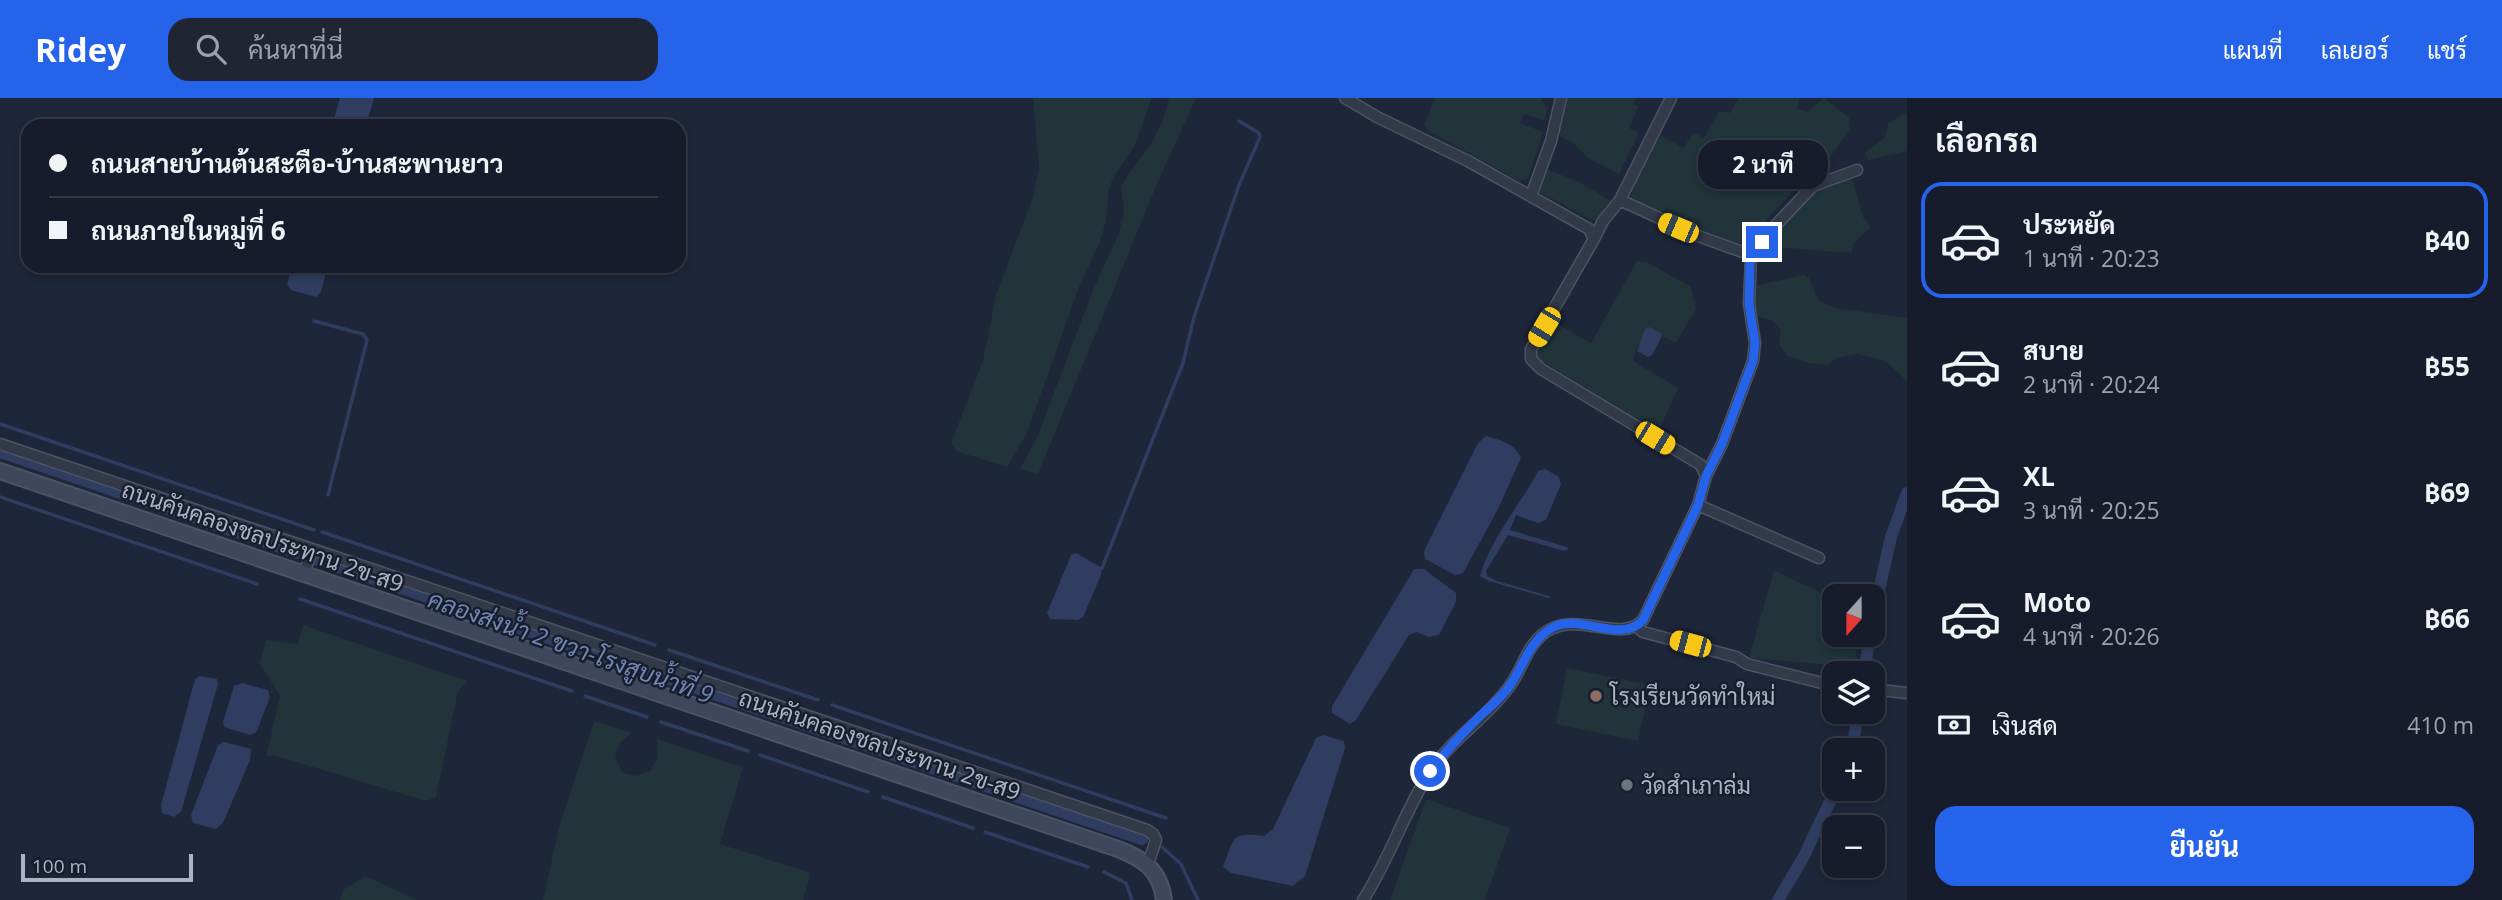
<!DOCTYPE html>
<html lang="th">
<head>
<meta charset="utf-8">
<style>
	:root { --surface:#161c2b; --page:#1f2533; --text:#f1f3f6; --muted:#9ea1a9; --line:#353a47; --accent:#2563eb }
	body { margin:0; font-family:"Open Sans",Sarabun,sans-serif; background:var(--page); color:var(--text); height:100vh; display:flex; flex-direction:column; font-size:26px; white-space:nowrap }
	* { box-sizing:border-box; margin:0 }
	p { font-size:23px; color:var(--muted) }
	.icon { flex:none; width:38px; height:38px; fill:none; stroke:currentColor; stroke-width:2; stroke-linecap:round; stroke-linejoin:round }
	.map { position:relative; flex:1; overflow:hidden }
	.side { display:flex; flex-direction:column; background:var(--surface); width:595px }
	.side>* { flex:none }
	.banner { position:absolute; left:21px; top:21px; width:665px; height:154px; border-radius:21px; box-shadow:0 4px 10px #0003,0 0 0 2px var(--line); display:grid; align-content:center; height:154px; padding:0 28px; background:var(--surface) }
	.needle { width:46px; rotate:201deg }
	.controls { position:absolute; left:1822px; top:486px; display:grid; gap:14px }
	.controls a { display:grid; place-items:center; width:63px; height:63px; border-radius:14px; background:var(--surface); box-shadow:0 4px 10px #0003,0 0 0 2px var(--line); font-size:35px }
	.scale { position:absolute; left:21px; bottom:18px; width:172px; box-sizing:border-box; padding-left:7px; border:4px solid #acb3c6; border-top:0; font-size:19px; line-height:24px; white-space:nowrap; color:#acb3c6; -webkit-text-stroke:5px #171e2e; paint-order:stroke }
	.end { position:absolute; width:32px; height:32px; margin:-16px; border:9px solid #2563eb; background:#fff; box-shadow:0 0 0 4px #fff }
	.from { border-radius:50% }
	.bubble { position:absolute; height:49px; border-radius:21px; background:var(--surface); box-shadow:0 4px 10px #0003,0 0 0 2px var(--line); font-size:23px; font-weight:700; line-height:49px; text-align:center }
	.car { position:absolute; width:21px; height:42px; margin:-21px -10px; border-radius:9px; box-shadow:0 0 5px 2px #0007; background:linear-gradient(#f5c518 24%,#345 0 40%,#f5c518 0 76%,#345 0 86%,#f5c518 0) }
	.banner b { display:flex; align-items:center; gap:24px; height:66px; font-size:26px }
	.banner b+b { border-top:2px solid var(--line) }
	.banner i { width:18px; height:18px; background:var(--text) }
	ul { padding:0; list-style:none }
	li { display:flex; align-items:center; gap:21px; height:116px; margin:0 14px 10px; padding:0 14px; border:4px solid transparent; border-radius:21px }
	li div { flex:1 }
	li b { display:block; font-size:26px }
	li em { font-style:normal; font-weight:700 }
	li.active { border-color:var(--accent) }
	li>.icon { width:63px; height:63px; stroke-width:1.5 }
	h2 { padding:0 28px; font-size:32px; line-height:84px }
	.pay { display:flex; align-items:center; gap:18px; height:77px; padding:0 28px; font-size:26px }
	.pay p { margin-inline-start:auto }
	.primary-button { display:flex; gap:14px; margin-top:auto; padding:14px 28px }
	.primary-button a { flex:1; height:80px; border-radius:21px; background:var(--accent); color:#fff; font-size:28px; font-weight:700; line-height:80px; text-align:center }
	header { display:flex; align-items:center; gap:42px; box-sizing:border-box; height:98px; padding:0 35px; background:var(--accent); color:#fff }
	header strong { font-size:33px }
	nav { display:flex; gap:38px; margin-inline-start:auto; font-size:24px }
	.search { width:490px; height:63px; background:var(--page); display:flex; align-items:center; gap:18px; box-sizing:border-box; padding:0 24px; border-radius:21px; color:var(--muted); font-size:26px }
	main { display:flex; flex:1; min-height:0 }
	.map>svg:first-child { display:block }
	.green { fill:#20343a }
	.water { fill:#2e3d60 }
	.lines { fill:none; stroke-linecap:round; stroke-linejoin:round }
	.stream { stroke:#2e3d60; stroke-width:3.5 }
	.canal { stroke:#2e3d60; stroke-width:12 }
	.street-casing { stroke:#4c5364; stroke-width:13 }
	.secondary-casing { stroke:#4c5364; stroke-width:18 }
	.street { stroke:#323949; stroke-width:10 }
	.secondary { stroke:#3f475d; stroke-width:14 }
	.route { stroke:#2563eb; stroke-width:9 }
	.education-dot { fill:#8d6e63; stroke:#171e2e; stroke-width:2.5 }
	.worship-dot { fill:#6b7280; stroke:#171e2e; stroke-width:2.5 }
	.labels { text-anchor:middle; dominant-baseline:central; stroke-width:5; stroke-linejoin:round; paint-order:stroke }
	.street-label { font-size:23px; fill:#acb3c6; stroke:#171e2e }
	.poi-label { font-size:23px; fill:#acb3c6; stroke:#171e2e; text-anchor:start }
	.water-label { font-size:24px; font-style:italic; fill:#7186b2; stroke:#171e2e }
</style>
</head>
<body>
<header>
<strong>Ridey</strong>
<div class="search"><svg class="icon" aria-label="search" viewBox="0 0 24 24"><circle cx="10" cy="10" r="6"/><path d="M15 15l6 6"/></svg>ค้นหาที่นี่</div>
<nav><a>แผนที่</a><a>เลเยอร์</a><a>แชร์</a></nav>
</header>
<main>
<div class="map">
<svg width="1907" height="802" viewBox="0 0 1907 802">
	<rect width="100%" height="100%" fill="#1e2639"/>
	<path class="green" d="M1033 0H1152L1134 49 1113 80 1109 91 1106 123 1100 144 1079 189 1027 335 1007 369 956 353 951 345 983 263 996 197 1033 99 1039 69Z
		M1169 0H1196L1157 86 1038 376 1020 371 1038 337 1093 192 1119 135 1124 114 1121 89 1128 77 1152 44 1163 22Z
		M1435 0H1541L1547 11 1545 23 1524 16 1520 25 1543 34 1528 81 1519 83 1429 33 1424 27Z
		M1563 0H1635L1633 6 1639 8 1629 30 1639 35 1619 76 1588 60 1573 45 1554 35Z
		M1738 0H1800L1797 10 1806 14 1824 0 1849 19 1850 31 1820 74 1792 94 1748 143 1738 145 1677 125 1630 100 1635 88 1628 83 1655 34 1683 50 1694 35 1704 40 1719 13 1730 15Z
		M1907 14V53L1868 62 1865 55 1885 39 1888 25Z
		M1544 70 1579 84 1618 107 1605 129 1536 92Z
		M1847 80 1853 83 1863 119 1871 129 1854 145 1851 155 1763 148 1764 142 1818 90Z
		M1637 163 1647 164 1691 189 1696 211 1676 245 1662 238 1661 235 1637 248 1633 263 1678 290 1658 335 1537 260 1535 247 1550 222 1591 245Z
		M1804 177 1809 180 1818 202 1835 210 1907 220V283L1885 263 1857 256 1837 260 1827 267 1808 265 1786 257 1779 246 1781 233 1773 223 1757 218 1752 206V193L1758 187Z
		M1774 472 1834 501V537H1859L1854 569 1749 560Z
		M303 527 468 583 458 593 436 699 426 703 273 657 266 659 280 598 260 566 266 542 298 546Z
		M1567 570 1650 587 1638 643 1556 626Z
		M594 623 632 635 620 645 615 659 622 674 635 678 650 673 658 659 657 641 743 669 720 746 811 775 803 802H543L559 729Z
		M1426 701 1510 730 1485 802H1390Z
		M365 778 417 802H340L343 792Z"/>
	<path class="water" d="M340 0H374L366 28H332Z
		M292 168H328L321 194 316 199 291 192 287 186Z
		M1650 229 1661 235 1662 238 1652 257 1648 259 1637 253 1645 231Z
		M1486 338C1500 342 1515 345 1521 360L1497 413 1463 475 1455 477 1425 461 1424 453 1478 345Z
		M1545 371 1559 379 1561 386 1546 422 1538 425 1516 417 1510 432 1567 449 1568 451 1564 453 1508 437 1486 473 1487 478 1497 483 1549 498 1550 500H1548L1489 483 1480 478C1491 439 1520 408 1538 373Z
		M1076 455 1102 470 1101 477 1083 519 1078 522 1050 521 1047 515 1071 457Z
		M1414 471H1424L1456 495V504L1439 537 1429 539 1417 534 1409 537 1356 622 1350 626 1332 615V608Z
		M199 578 217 581 218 586 181 714 174 719 162 715 161 707 195 581Z
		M242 585 268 592 270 599 256 635 250 637 224 629 223 624 234 588Z
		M1323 637 1344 643 1345 650 1305 778 1293 788 1231 775 1223 769C1235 739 1230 734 1264 738L1273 731 1316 640Z
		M224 644 251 651 250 662 223 725 216 731 193 725 191 717 218 647Z"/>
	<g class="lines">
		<path class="stream" d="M314 223 363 236 367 242 328 397
			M0 326 314 432
			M0 399 257 486
			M322 434 655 547
			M1102 470 1183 265 1194 219 1239 87 1260 39 1259 35 1239 23
			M300 501 572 593
			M669 552 818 602
			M585 598 647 619
			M832 607 1166 720
			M661 624 748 653
			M760 657 868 694
			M883 699 973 730
			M985 734 1088 769
			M1162 749 1181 766 1198 802
			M1104 774 1126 785 1132 802"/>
		<path class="canal" d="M0 354 1142 741
			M1872 524 1891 439 1907 395
			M1864 576 1870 537
			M1852 653 1858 614
			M1778 802 1803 760 1836 691"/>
		<defs>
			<path id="street" d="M1345 0 1377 19 1468 63 1589 131 1594 141 1531 251V261L1541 271 1701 367 1706 378
				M1531 98 1551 43 1561 0
				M1620 102 1698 138 1751 157
				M1594 141 1603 123 1620 102 1671 0
				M0 346 1147 732 1153 736 1156 742 1148 766
				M1698 407 1819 460
				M304 476 312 452
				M1637 529 1643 534 1736 559 1747 566 1834 588
				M1872 591 1907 595
				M1363 802C1389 762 1404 715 1429 675 1451 641 1486 621 1509 589 1522 572 1526 550 1543 536 1576 510 1620 547 1643 522L1698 407 1706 378 1722 346 1753 263 1755 245 1749 206 1751 157 1772 131 1813 88 1857 72"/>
			<path id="secondary" d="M0 373 1118 751C1144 761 1160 772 1164 802"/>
		</defs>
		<use href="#street" class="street-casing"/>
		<use href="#secondary" class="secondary-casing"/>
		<use href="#street" class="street"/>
		<use href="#secondary" class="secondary"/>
	</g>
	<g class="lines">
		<path class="route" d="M1430 673C1445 654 1460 638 1477 621 1488 610 1502 600 1511 586 1524 566 1531 539 1556 528 1582 517 1622 546 1643 522L1698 407 1706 378 1722 346 1753 263 1755 245 1749 206 1750 166 1751 157 1762 144"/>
	</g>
	<circle class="education-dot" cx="1596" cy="598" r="7"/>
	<circle class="worship-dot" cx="1627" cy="687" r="7"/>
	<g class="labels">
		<g class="street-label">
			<text transform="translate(263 438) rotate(19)">ถนนคันคลองชลประทาน 2ข-ส9</text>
			<text transform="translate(880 646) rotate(19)">ถนนคันคลองชลประทาน 2ข-ส9</text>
		</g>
		<g class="poi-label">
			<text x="1610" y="598">โรงเรียนวัดทำใหม่</text>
			<text x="1641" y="687">วัดสำเภาล่ม</text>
		</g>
		<g class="water-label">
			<text transform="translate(571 548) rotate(19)">คลองส่งน้ำ 2 ขวา-โรงสูบน้ำที่ 9</text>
		</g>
	</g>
</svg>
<div class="controls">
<a><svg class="needle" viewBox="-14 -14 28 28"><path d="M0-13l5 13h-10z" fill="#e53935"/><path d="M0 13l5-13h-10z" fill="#9ea1a9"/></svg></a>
<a><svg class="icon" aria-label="layers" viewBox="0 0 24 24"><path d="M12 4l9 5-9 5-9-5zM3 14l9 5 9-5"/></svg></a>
<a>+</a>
<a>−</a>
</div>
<div class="scale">100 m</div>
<i class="end from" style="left:1430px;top:673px"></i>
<i class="end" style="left:1762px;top:144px"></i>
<div class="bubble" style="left:1698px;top:42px;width:130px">2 นาที</div>
<i class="car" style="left:1678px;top:130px;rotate:293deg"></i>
<i class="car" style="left:1544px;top:229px;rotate:211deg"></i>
<i class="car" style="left:1655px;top:340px;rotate:121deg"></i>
<i class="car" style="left:1690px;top:546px;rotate:285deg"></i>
<div class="banner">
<b><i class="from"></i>ถนนสายบ้านต้นสะตือ-บ้านสะพานยาว</b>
<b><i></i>ถนนภายในหมู่ที่ 6</b>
</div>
</div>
<section class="side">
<h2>เลือกรถ</h2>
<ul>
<li class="active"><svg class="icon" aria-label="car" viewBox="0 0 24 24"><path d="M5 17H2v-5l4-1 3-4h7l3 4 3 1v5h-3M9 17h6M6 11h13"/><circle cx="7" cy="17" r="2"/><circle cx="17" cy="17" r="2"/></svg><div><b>ประหยัด</b><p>1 นาที · 20:23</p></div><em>฿40</em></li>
<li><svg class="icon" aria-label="car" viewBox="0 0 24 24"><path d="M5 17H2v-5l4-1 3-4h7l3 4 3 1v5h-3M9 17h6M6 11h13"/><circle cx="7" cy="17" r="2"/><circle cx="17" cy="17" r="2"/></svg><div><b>สบาย</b><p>2 นาที · 20:24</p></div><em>฿55</em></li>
<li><svg class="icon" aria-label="car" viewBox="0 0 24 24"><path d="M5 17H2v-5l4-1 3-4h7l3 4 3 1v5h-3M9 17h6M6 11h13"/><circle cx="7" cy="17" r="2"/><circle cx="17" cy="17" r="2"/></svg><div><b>XL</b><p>3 นาที · 20:25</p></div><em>฿69</em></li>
<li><svg class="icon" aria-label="car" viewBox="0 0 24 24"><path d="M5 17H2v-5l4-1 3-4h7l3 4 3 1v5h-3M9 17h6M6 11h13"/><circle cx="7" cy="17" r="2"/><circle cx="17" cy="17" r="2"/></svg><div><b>Moto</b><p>4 นาที · 20:26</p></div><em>฿66</em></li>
</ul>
<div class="pay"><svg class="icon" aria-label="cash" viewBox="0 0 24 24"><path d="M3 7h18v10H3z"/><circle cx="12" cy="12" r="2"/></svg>เงินสด<p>410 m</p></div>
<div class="primary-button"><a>ยืนยัน</a></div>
</section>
</main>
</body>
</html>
